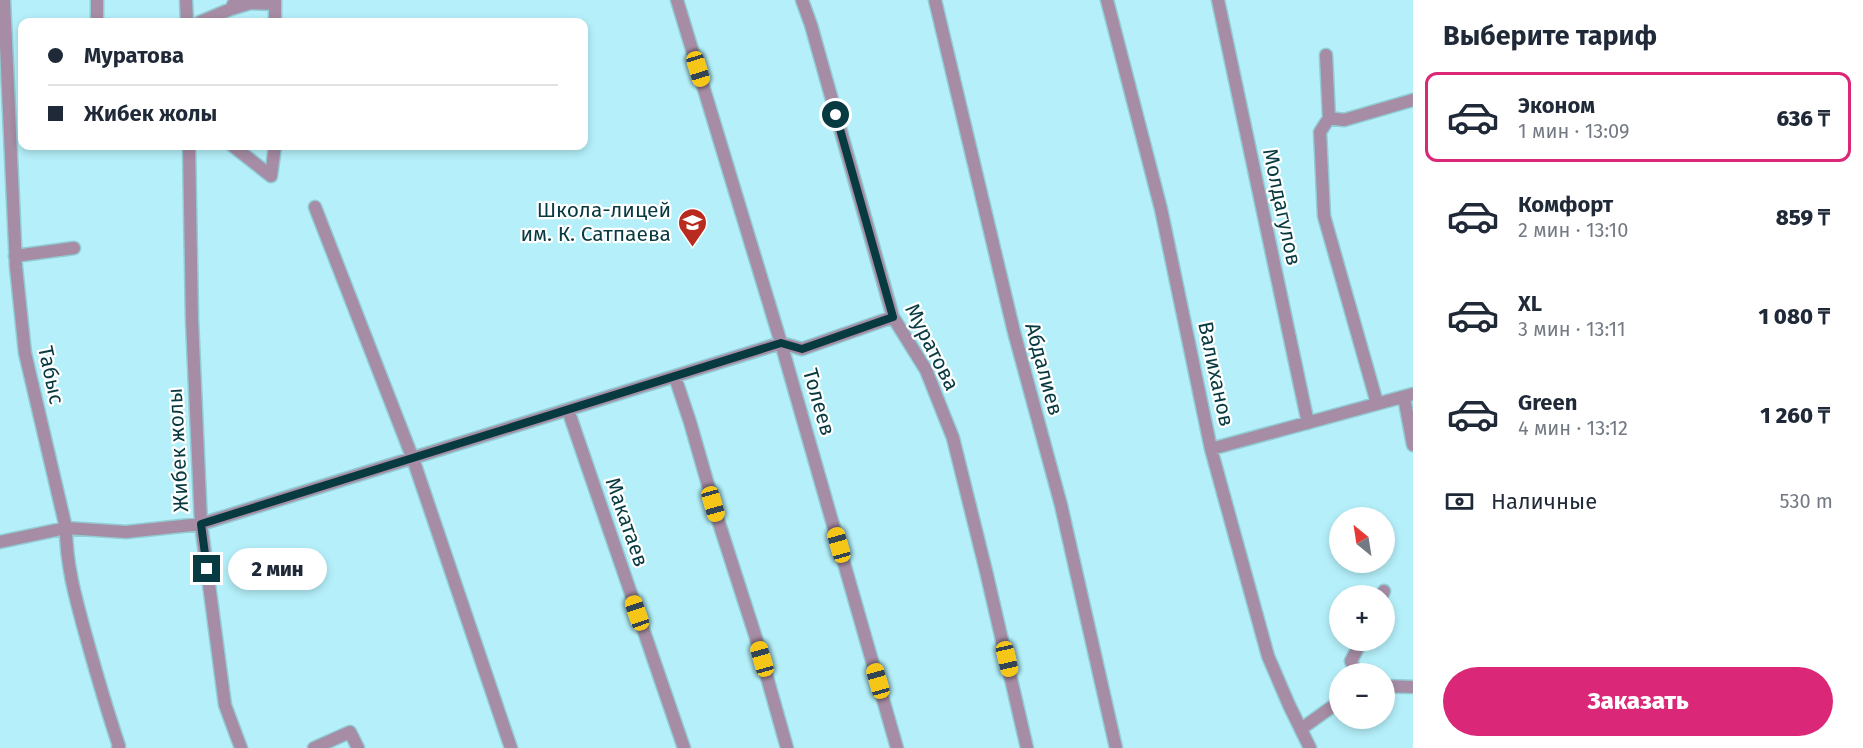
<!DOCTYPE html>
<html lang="ru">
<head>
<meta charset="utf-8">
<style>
	:root { --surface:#fff; --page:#f2f2f3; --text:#1f2937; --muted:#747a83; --line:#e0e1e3; --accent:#db2777 }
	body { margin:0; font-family:"Fira Sans",sans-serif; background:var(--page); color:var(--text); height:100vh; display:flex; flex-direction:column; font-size:22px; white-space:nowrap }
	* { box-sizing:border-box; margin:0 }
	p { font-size:20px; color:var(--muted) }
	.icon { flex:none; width:33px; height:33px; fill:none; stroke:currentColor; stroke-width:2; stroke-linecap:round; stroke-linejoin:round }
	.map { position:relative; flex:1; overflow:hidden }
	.drawer { display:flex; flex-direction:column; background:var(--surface); width:450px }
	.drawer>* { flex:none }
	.hud { position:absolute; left:18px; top:18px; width:570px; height:132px; border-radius:12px; box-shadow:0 3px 9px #0003; display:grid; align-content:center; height:132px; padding:0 30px; background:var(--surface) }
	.needle { width:39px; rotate:330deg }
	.buttons { position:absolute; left:1329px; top:507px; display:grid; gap:12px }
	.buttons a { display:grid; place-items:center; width:66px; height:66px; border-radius:50%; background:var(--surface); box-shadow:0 3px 9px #0003; font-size:30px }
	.end { position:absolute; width:27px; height:27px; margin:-14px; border:8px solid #083a41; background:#fff; box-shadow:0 0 0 3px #fff }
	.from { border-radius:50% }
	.bubble { position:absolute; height:42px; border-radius:21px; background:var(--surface); box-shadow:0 3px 9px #0003; font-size:20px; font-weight:800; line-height:42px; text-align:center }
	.car { position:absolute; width:18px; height:36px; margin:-18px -9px; border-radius:8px; box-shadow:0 0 4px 2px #0007; background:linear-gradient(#f5c518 24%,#345 0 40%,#f5c518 0 76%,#345 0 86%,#f5c518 0) }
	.hud b { display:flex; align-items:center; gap:21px; height:57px; font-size:22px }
	.hud b+b { border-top:2px solid var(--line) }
	.hud i { width:15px; height:15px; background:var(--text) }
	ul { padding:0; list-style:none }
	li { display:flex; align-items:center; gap:18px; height:90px; margin:0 12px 9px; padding:0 18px; border:3px solid transparent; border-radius:12px }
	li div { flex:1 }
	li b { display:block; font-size:22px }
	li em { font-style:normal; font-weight:800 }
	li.current { border-color:var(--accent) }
	li>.icon { width:54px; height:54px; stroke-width:1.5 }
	h2 { padding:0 30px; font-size:27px; line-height:72px }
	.pay { display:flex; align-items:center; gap:15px; height:66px; padding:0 30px; font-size:22px }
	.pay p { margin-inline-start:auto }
	.action { display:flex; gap:12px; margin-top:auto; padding:12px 30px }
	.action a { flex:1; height:69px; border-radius:36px; background:var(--accent); color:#fff; font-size:24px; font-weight:800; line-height:69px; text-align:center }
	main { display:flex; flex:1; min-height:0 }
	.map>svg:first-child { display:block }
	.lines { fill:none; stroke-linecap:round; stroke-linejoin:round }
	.minor-casing { stroke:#92ccd5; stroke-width:15 }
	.minor { stroke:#a68ca4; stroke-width:12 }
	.route { stroke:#083a41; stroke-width:8 }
	.labels { text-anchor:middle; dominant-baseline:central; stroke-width:4.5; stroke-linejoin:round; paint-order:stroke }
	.street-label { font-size:21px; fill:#083a41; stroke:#fff }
	.poi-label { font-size:21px; fill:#083a41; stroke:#fff; text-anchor:end }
</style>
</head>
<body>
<main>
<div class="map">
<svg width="1413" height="748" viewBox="0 0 1413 748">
	<rect width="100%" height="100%" fill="#b5f0fa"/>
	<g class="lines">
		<defs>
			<path id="minor" d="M4 0 16 267 25 353 66 528C66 563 75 596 84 629 95 669 106 707 119 746L118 748
				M186 0 187 22
				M677 0 781 343 897 748
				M802 0 811 25 893 317 926 370 953 438 986 571 1027 748
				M935 0 1014 332 1061 505 1116 748
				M1107 0 1161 209 1211 449 1268 656 1289 705 1310 748
				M1218 0 1308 423
				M231 9 251 3 275 4
				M97 22V0
				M200 22 231 9 234 3
				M275 22V0
				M1326 55 1329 118
				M189 146 192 320 201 524 225 705 241 748
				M233 146 271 176 275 146
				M315 207 413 459 511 748
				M15 256 74 248
				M675 377 690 422 719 523 756 638 787 748
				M1404 397 1413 445
				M1377 403 1324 216 1320 132 1329 118 1344 120 1413 100
				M568 410 684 748
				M1211 449 1413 394
				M0 542 66 528 126 532 201 524 781 343 802 349 893 317
				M1382 596 1384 591
				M1357 674 1351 661 1362 640
				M1384 686 1413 687
				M1301 729 1340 701
				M314 748 350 732 358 748"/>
		</defs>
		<use href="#minor" class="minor-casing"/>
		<use href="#minor" class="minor"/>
	</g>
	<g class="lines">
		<path class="route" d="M207 569 201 524 781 343 802 349 893 317 836 115"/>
	</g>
	<defs>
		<symbol id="school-pin" viewBox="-11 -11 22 30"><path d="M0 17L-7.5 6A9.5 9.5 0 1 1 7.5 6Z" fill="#b92b1f" stroke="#fff"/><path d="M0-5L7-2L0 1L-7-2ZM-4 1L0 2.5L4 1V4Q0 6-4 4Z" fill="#fff"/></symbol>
	</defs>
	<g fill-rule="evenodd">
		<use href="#school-pin" x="676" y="206" width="33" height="45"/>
	</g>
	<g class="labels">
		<g class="street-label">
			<text transform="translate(1282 207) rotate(78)">Молдагулов</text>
			<text transform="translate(932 347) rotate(63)">Муратова</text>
			<text transform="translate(1044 369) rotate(75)">Абдалиев</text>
			<text transform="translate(1216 374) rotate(78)">Валиханов</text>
			<text transform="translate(51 375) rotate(78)">Табыс</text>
			<text transform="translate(819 402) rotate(74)">Толеев</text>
			<text transform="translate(178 450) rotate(-93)">Жибек жолы</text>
			<text transform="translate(627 522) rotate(71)">Макатаев</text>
		</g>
		<g class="poi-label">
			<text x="671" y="210">Школа-лицей<tspan x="671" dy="24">им. К. Сатпаева</tspan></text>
		</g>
	</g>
</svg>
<div class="buttons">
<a><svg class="needle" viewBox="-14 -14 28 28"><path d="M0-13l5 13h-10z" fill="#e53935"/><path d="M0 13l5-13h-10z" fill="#747a83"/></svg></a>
<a>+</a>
<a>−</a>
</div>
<i class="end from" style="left:836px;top:115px"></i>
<i class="end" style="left:207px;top:569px"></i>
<div class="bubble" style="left:228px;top:548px;width:99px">2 мин</div>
<i class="car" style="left:698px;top:69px;rotate:163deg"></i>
<i class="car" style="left:713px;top:504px;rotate:164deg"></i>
<i class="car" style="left:839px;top:545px;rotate:344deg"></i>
<i class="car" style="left:637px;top:613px;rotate:341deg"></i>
<i class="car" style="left:762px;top:659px;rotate:344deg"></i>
<i class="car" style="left:1007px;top:659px;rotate:167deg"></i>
<i class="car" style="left:878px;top:681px;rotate:344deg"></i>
<div class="hud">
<b><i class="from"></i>Муратова</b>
<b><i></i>Жибек жолы</b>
</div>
</div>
<section class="drawer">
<h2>Выберите тариф</h2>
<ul>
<li class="current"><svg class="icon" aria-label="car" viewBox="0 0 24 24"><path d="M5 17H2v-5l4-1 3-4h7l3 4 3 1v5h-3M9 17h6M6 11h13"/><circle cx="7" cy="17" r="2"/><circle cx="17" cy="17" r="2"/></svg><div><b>Эконом</b><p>1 мин · 13:09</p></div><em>636 ₸</em></li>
<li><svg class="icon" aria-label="car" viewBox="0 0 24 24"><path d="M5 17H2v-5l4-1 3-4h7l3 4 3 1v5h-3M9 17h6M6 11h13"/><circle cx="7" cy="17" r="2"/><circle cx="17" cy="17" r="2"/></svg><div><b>Комфорт</b><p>2 мин · 13:10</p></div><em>859 ₸</em></li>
<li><svg class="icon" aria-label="car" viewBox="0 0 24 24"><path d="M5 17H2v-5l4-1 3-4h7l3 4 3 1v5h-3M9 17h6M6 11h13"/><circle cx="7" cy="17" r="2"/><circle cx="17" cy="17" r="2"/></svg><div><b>XL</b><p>3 мин · 13:11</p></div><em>1 080 ₸</em></li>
<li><svg class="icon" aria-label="car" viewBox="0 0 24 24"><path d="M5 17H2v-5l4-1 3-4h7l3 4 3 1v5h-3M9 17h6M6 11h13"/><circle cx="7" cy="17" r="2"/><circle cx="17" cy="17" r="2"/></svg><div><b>Green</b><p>4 мин · 13:12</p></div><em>1 260 ₸</em></li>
</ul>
<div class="pay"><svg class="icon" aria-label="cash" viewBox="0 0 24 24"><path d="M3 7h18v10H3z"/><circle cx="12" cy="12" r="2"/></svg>Наличные<p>530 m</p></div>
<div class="action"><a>Заказать</a></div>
</section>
</main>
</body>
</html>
